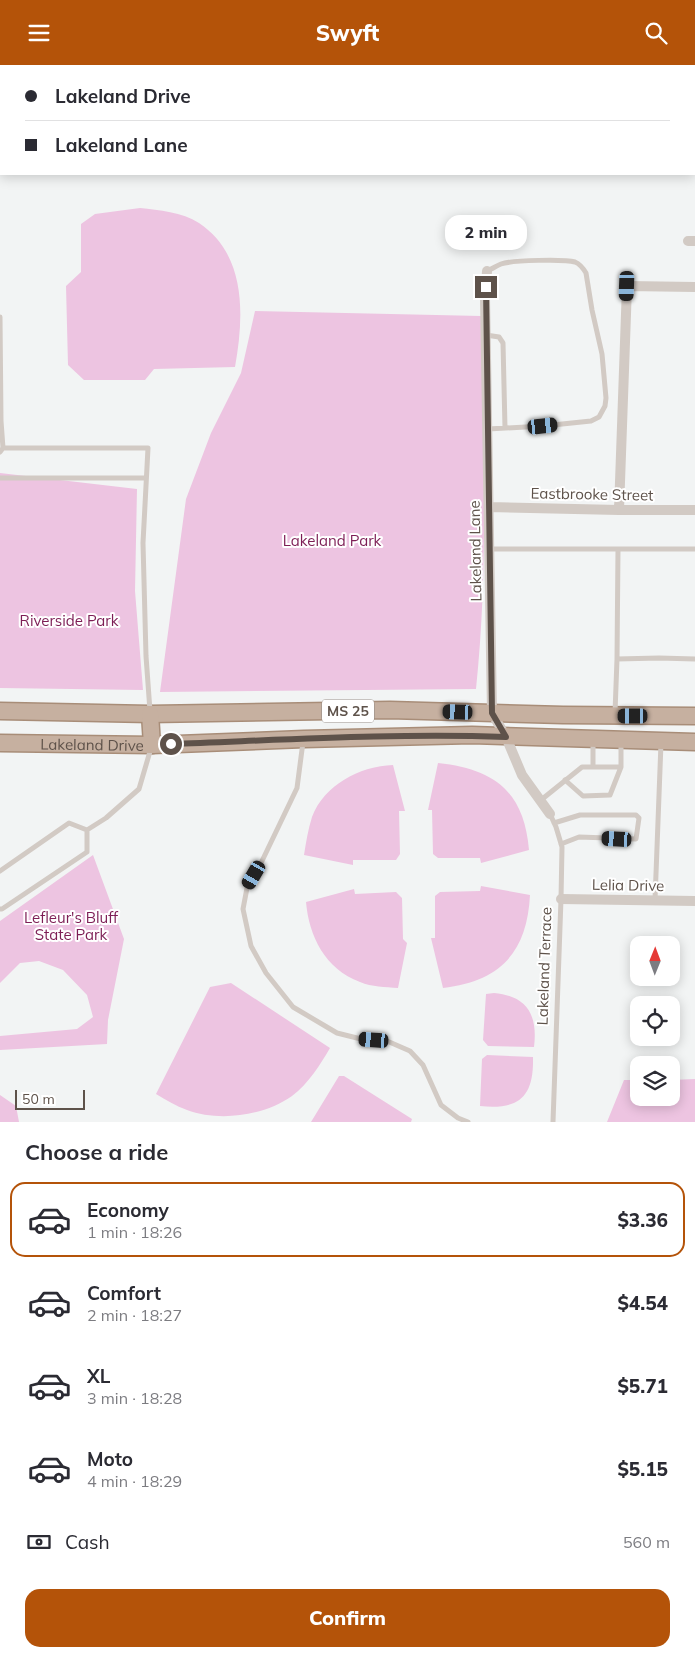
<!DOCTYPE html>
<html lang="en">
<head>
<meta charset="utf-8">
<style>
	:root { --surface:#fff; --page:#f7f7f7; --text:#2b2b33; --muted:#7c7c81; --line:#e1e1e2; --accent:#b45309 }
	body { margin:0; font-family:Mulish,sans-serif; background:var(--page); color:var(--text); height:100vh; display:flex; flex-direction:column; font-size:19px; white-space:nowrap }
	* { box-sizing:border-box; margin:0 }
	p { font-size:16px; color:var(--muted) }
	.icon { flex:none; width:28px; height:28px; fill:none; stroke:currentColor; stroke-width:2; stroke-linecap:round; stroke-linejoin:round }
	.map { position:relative; height:1057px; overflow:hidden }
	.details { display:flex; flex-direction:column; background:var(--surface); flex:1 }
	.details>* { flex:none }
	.top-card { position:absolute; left:0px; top:0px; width:695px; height:110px; box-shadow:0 2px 12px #0003; display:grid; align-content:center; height:110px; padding:0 25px; background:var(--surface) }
	.needle { width:32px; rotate:1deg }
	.tools { position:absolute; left:630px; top:871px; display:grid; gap:10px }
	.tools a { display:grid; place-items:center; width:50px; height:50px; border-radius:10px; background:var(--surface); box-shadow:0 2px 12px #0003; font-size:25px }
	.scale { position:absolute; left:15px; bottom:12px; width:70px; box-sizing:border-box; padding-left:5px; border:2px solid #5e524a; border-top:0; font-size:14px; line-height:18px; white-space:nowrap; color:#5e524a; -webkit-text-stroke:4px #fff; paint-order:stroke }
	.end { position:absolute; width:22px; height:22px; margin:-11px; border:6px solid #5e524a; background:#fff; box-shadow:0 0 0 2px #fff }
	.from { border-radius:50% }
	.bubble { position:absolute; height:35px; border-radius:15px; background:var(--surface); box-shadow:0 2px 12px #0003; font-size:16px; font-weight:800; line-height:35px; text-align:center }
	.car { position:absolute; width:15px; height:30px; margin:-15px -8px; border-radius:6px; box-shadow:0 0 4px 1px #0007; background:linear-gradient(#222 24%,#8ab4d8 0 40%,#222 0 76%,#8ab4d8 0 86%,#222 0) }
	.top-card b { display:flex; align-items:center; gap:18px; height:48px; font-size:19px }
	.top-card b+b { border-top:1px solid var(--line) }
	.top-card i { width:12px; height:12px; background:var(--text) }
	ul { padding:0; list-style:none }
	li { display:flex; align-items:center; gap:15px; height:75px; margin:0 10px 8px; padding:0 15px; border:2px solid transparent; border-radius:15px }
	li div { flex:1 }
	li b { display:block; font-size:19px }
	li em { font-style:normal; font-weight:800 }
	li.selected { border-color:var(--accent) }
	li>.icon { width:45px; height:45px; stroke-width:1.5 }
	h2 { padding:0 25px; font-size:22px; line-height:60px }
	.pay { display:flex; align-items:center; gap:12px; height:55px; padding:0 25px; font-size:19px }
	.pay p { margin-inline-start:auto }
	.button { display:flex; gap:10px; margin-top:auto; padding:10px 25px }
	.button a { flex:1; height:58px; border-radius:15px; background:var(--accent); color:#fff; font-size:20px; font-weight:800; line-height:58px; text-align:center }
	header { display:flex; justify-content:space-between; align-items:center; height:65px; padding:0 25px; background:var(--accent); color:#fff; font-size:22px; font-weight:800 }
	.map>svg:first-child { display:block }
	.green { fill:#edc4e1 }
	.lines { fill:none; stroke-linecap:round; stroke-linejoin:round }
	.trunk-casing { stroke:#a88d78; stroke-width:19 }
	.service { stroke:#d2cac4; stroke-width:5 }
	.minor { stroke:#d2cac4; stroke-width:10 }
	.trunk { stroke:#c6b0a0; stroke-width:16 }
	.route { stroke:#5e524a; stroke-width:6 }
	.labels { text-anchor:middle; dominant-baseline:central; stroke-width:4; stroke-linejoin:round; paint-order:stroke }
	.shield { fill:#fff; stroke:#8e8680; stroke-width:1 }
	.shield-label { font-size:14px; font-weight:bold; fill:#5e524a }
	.street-label { font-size:15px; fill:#5e524a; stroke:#fff }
	.park-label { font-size:15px; fill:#7d1e55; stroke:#fff }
</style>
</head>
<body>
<header><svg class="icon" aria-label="menu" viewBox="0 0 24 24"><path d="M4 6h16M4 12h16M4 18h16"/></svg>Swyft<svg class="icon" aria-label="search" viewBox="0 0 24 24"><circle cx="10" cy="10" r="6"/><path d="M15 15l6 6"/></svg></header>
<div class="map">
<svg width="695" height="1057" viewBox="0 0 695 1057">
	<rect width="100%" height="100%" fill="#f2f4f4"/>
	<path class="green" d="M140 143C159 145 182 147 199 158 247 190 244 252 235 302L154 304 145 315H84L68 300 66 221 81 207V159L95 149Z
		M255 246 481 251C483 374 489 501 476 624L160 627 186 434 211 368 241 308Z
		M0 408 137 424 135 526 143 625 0 623Z
		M438 698C494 704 524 726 529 785L481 798 480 793H438L433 789 432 745H428Z
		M393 700 405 746H399L400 789 396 795H353V800L304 790C306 777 308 765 312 752 324 720 360 701 393 700Z
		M93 790 124 874 108 955 107 979 0 985V971L77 964 93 952 87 930 63 905 39 896 20 898 0 918V856Z
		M481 821 530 830C527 888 500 916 443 923L431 873H435V831L440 827 480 826Z
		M354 824 355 829 396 827 402 833 403 874 407 878 398 923C385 922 372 922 360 917 325 904 309 871 306 837Z
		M231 918 330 983C320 1000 309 1018 292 1031 264 1051 219 1057 187 1045 176 1041 166 1035 156 1029L210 922Z
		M494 928C527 931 538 950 534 982L488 981 483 975 486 929Z
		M487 990 533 992C534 1032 519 1045 480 1041L482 994Z
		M339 1011H344L412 1054 411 1057H311Z
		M695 1014V1057H607L624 1015H639V1032H671V1015Z
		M0 1030 16 1041 19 1057H0Z"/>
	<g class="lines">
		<defs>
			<g id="trunk">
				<path d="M0 646 150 649 390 645 563 650 695 651"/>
				<path d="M150 649 152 680"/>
				<path id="s1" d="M0 678 152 680 304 674 472 670 695 677"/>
			</g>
		</defs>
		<use href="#trunk" class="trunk-casing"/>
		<path class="service" d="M487 206C492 204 496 201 501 199 512 195 565 194 575 197 580 199 583 203 586 208L592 245 602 289 606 333 605 341 599 352 591 356 543 361 488 364
			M0 252 1 356 3 383
			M486 270 499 272 503 278 505 363
			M0 387 3 383H148L143 478 146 591 150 646
			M0 413H146
			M490 484H695
			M617 594 618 484
			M615 648 617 594 659 593 695 594
			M303 677 297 723 262 796 247 823 243 844 251 881 266 908 293 942 337 968 361 974 387 976 410 986 423 1000 441 1040 458 1053 468 1057
			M593 702V677
			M565 715 583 731 610 730 621 702
			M541 735 582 702H621V676
			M550 749 556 762 562 782 561 834 553 1057
			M554 758 580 750H636L639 753 636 774 579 772 561 779
			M87 765 106 753 139 724 151 683
			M0 806 69 758 87 765
			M655 835 661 678
			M0 844H2L87 787V765"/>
		<path class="minor" d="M688 176H695
			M487 206 485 233 492 648 506 672 522 710 550 749
			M489 442 619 445H695
			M619 445 627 221 695 222
			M561 834 695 836"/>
		<use href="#trunk" class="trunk"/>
	</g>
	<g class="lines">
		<path class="route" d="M171 679C282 675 395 668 506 672L492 648 486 222"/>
	</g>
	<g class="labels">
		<rect class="shield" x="322" y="634.5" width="52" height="23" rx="4"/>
		<g class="shield-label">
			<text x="348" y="646">MS 25</text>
		</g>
		<g class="street-label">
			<text transform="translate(592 429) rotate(1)">Eastbrooke Street</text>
			<text transform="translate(475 486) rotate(-91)">Lakeland Lane</text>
			<text stroke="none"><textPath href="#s1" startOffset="92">Lakeland Drive</textPath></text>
			<text transform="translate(628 820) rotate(1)">Lelia Drive</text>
			<text transform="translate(544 901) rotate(-88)">Lakeland Terrace</text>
		</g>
		<g class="park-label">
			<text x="332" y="475">Lakeland Park</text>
			<text x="69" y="555">Riverside Park</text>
			<text x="71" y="852">Lefleur's Bluff<tspan x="71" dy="17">State Park</tspan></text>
		</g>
	</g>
</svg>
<div class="tools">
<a><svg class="needle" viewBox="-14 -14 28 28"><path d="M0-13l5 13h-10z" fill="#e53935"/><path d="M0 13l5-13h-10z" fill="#7c7c81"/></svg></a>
<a><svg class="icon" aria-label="locate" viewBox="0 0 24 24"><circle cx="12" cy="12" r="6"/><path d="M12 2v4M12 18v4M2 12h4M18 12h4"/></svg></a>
<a><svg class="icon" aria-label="layers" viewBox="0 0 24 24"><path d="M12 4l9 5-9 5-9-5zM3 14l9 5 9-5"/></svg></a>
</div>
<div class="scale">50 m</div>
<i class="end from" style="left:171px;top:679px"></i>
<i class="end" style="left:486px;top:222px"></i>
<div class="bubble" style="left:445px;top:150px;width:82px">2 min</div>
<i class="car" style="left:627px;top:221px;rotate:182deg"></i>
<i class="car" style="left:543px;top:361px;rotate:84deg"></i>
<i class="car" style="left:458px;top:647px;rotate:272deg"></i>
<i class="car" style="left:633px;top:651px;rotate:270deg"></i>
<i class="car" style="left:617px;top:774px;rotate:273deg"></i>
<i class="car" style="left:254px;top:810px;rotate:210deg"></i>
<i class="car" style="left:374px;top:975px;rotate:274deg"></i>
<div class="top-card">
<b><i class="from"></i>Lakeland Drive</b>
<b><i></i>Lakeland Lane</b>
</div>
</div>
<section class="details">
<h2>Choose a ride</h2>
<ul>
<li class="selected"><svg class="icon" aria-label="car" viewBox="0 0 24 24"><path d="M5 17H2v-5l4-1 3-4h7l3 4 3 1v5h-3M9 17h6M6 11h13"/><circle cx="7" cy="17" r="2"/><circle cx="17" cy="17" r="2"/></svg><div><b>Economy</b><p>1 min · 18:26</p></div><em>$3.36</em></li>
<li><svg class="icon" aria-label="car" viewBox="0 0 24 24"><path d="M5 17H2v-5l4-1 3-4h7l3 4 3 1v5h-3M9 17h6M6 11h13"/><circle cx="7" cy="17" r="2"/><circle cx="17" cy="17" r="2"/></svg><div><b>Comfort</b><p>2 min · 18:27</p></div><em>$4.54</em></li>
<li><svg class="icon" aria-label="car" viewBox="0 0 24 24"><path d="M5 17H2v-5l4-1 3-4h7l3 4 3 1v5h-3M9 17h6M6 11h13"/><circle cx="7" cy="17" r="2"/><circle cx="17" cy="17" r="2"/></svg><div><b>XL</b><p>3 min · 18:28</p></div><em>$5.71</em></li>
<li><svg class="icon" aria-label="car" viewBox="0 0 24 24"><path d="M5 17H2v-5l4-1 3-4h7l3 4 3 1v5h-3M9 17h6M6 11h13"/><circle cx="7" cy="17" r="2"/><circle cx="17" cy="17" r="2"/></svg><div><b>Moto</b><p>4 min · 18:29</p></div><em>$5.15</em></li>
</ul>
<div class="pay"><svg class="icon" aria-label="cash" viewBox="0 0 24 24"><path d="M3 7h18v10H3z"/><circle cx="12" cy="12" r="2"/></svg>Cash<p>560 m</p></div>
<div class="button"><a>Confirm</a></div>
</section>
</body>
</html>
